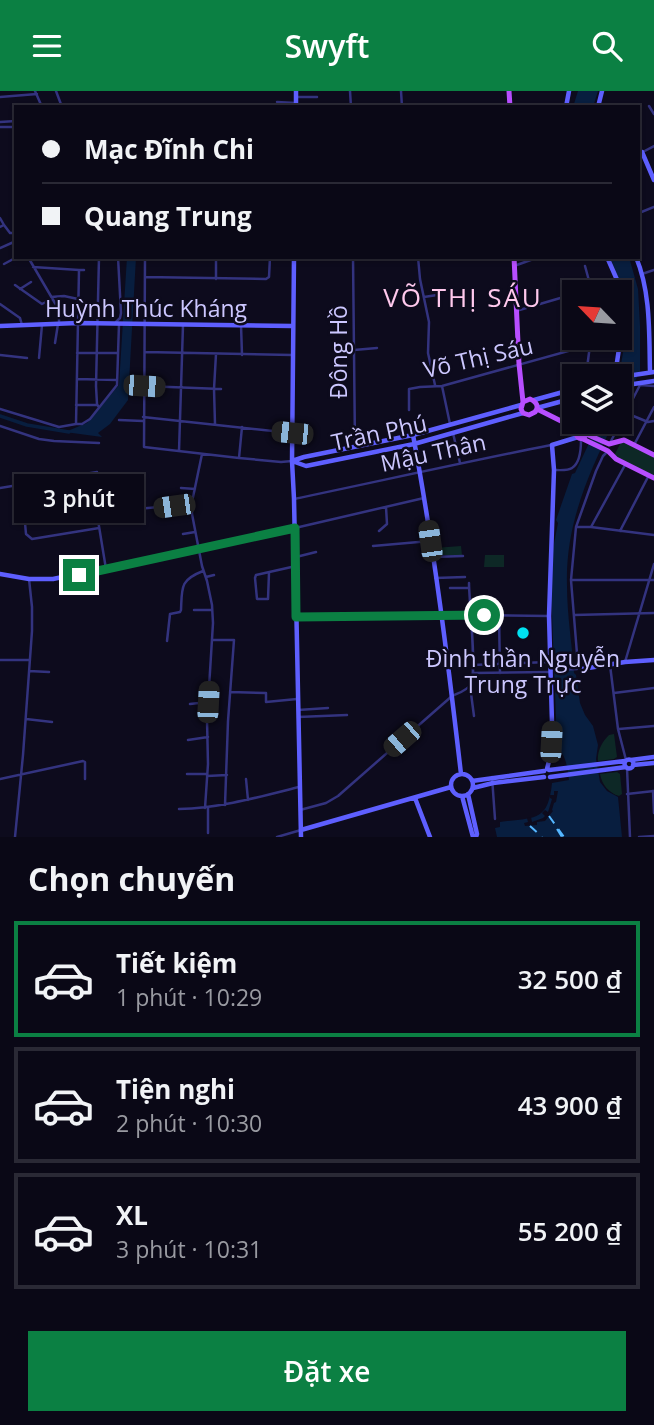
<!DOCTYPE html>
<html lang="vi">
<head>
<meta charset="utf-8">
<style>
	:root { --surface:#0a0816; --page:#13111f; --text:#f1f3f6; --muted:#999aa1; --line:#2a2935; --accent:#0b8043 }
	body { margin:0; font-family:"Open Sans",sans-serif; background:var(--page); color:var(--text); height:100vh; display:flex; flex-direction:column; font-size:26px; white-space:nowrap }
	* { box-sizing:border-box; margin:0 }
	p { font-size:23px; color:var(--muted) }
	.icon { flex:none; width:38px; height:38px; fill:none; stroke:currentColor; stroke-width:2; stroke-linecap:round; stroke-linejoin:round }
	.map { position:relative; height:746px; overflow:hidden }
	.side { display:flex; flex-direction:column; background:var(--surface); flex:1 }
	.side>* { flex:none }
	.hud { position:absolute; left:14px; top:14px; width:626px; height:154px; border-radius:0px; box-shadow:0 2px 5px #0004,0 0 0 2px var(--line); display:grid; align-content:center; height:154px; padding:0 28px; background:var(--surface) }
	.needle { width:46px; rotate:295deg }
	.controls { position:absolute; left:562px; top:189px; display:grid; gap:14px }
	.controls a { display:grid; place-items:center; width:70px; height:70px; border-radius:0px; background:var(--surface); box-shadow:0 2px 5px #0004,0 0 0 2px var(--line); font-size:35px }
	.end { position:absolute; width:32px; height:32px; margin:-16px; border:9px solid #0b8043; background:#fff; box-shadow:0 0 0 4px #fff }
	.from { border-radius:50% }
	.bubble { position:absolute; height:49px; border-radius:0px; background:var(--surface); box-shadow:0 2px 5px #0004,0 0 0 2px var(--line); font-size:23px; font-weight:600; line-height:49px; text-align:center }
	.car { position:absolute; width:21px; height:42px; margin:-21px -10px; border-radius:9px; box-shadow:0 0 5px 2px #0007; background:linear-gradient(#222 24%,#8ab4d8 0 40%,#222 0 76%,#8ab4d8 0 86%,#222 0) }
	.hud b { display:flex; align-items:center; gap:24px; height:66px; font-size:26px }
	.hud b+b { border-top:2px solid var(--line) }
	.hud i { width:18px; height:18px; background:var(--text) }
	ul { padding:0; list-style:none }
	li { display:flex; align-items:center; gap:21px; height:116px; margin:0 14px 10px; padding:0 14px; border:4px solid var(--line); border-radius:0px }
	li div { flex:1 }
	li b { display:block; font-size:26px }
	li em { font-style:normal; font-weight:600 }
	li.on { border-color:var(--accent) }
	li>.icon { width:63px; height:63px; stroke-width:1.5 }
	h2 { padding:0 28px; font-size:32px; line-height:84px }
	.action { display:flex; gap:14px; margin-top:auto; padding:14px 28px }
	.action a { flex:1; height:80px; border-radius:0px; background:var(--accent); color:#fff; font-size:28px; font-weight:600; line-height:80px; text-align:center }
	header { display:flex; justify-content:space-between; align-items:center; height:91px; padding:0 28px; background:var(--accent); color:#fff; font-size:32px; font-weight:600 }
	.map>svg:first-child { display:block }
	.green { fill:#0d2826 }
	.water { fill:#081e3f }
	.pier { fill:#0d0b1d }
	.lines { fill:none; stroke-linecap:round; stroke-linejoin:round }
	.canal { stroke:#081e3f; stroke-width:3.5 }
	.ferry { stroke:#55b6ff; stroke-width:2; stroke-dasharray:9 7; stroke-linecap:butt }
	.street { stroke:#33337f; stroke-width:2.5 }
	.secondary { stroke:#5e5fff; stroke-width:4.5 }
	.primary { stroke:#b74eff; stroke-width:5 }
	.route { stroke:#0b8043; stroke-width:9 }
	.poi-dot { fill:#00e2f2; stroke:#0d0b1d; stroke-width:2.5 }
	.labels { text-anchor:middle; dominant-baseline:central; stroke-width:5; stroke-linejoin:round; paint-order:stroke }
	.street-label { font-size:23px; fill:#ccc7ff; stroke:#0d0b1d }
	.poi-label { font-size:23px; fill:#ccc7ff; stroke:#0d0b1d }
	.quarter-label { font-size:26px; letter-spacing:2px; fill:#ffc9ed; stroke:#0d0b1d }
</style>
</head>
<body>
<header><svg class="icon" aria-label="menu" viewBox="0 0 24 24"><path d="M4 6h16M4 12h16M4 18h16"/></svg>Swyft<svg class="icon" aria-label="search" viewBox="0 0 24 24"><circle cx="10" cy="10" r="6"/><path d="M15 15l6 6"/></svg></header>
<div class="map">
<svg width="654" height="746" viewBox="0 0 654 746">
	<rect width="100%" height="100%" fill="#0d0b1d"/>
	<path class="green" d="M623 350 654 366V385L614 365 621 351Z
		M461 455 462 464H435L434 457Z
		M485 464H504V476H484Z
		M614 643 617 666 614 668 598 670C597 660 602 651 609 644Z
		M617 681 620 683 622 703 619 705C609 702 602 694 600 683Z"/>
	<path class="water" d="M578 0H598L593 16H573Z
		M127 166H136L128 309 110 333 98 342 102 346 65 341 87 332 119 294Z
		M610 166H629L638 198 640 235V280L620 320 619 285 625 250V236L620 191Z
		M599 331H614C588 383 565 435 567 495 567 524 572 553 574 582L576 584 580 612 585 624 593 635 598 654 596 668 600 691 607 700 618 706 622 746H497L495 737 500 736V731C534 726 548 732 552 692L569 689C567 674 566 663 554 653L556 626 550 473 558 432 556 429 572 383 575 382Z"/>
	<path class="pier" d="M554 700H558L556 711 554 712 552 719 553 720 545 730 537 731V734L525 735 524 732 528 731 527 727 531 726 532 731 543 727 545 725 542 722 545 719 548 721 549 718 552 708 550 707V704H554Z"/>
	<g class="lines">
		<path class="canal" d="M0 325 27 334 69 341"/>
		<path class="ferry" d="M549 725 564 746
			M530 735 542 746
			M557 738 562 746"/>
		<path class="street" d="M35 0 42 16
			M56 0 62 16
			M350 0 351 16
			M401 0 402 16
			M0 6 37 3
			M296 6H317
			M277 11 296 12
			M649 15 654 23
			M0 31 16 30
			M0 36H16
			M639 63 654 55
			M14 91 16 92
			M639 122 654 116
			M0 127 4 134 0 136
			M4 134 10 142H16
			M0 157 16 150
			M28 166 59 219V233
			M145 166 144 356 239 367 281 371 292 370
			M216 166V188
			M353 166 355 356
			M403 166H407
			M418 166 420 188 429 231 428 262 435 294
			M4 173 17 166
			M514 175 539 166
			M585 175 591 197
			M33 176 79 179
			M84 179H79L76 333H82L90 328 117 294 119 233
			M642 183 654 179
			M145 186 266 188 269 186 270 166
			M15 194 42 213 52 208
			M20 198 31 191
			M579 201 615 189
			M51 206 64 205 78 208
			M424 206 437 204
			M0 213 20 227 22 234
			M516 220 574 203
			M116 231 120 227 121 222 118 166
			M241 234 242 264
			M55 252 58 233
			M354 259 377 257
			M145 261 292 264
			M77 262H118
			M0 264 27 267
			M39 267 42 234
			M586 285 590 254
			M598 285 612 282 616 278
			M77 288 117 289
			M144 295 221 298
			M442 295 450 333
			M76 314H97
			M98 315 97 313 96 295 99 166
			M0 318 59 336 76 333
			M409 319V298L420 296 442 295 615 247
			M626 322 648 331 654 330
			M143 326 292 342
			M119 329 143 330
			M215 333 214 298 216 263
			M0 335 39 348 54 350 99 352
			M582 339 585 331
			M453 342 460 372
			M611 350 640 294 654 295
			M634 354 654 316
			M179 360 183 234
			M202 363 192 411V423L202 475 207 490 212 514 213 532 207 629 208 673 205 717
			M239 367 242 336
			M554 379C558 379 568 380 572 377 580 372 581 357 581 349
			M20 394 24 421
			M0 397 97 381
			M181 397 195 398
			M294 408C380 390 465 371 551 354
			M126 419 192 413
			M173 424 175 415
			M577 436H591L654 444
			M591 436 625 374
			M99 437 32 448 26 443 24 421 94 411 96 417 106 478
			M295 437 424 407
			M379 440 387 433 386 416
			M620 440 649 384
			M183 443 195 441
			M373 455 430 450
			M296 466 316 461
			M432 466 463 465
			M269 482 268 508H257L255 487 256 484 296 475
			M206 486 214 484
			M435 487 465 486
			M571 489H654
			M450 497H469
			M194 519H212
			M499 524 500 582
			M574 524 654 522
			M296 526 470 524 549 525
			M213 549H234L228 630 225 714
			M167 550 170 523 180 521 181 519C182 496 180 489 203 480
			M0 569H30
			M625 571 654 473
			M473 574 549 571
			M610 574 618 638 626 669
			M582 578 578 575 571 489 576 436 596 380 603 365 608 360
			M553 579 577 578
			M29 580 49 581
			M473 582 550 581
			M470 595 474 625
			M230 601 266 602V611L297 608
			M614 602 654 597
			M190 613 208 611
			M298 619 328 617
			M298 626 347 624
			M26 628 52 631
			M619 638 654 635
			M188 649 208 646
			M627 677 630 746
			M187 683H207
			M207 685 227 684
			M492 686 495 728
			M0 688 83 670 85 671V688
			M246 688 248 709
			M653 700 654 722
			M627 703 654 700
			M208 717V742
			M179 718C220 717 259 706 299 696
			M300 719 326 712 338 705 452 605C458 602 467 600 471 593 477 581 469 510 469 492
			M15 746 23 664 32 540V516L29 488
			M277 746 301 739
			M639 746 654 745"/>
		<path class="secondary" d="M296 16V0
			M566 16 569 0
			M598 16 602 0
			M642 61 654 89
			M294 166 292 370 294 408 301 746
			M607 166 618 191 619 201
			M636 166C651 202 649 243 650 281
			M0 235 78 232 292 235
			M616 278 621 244 620 207
			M620 286 654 281
			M620 295 654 290
			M534 309 574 298
			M537 317 574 307
			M413 344C434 456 448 570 461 683
			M292 370 306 375 414 353 523 322
			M292 370 304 366 413 344 521 314
			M0 483 29 488H53L294 437
			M582 578 625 571 654 569
			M624.5 673a4.5 4.5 0 1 1 9 0a4.5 4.5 0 1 1-9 0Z
			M631 669 654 666
			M633 674 654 672
			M547 678 549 670 552 632 549 525 554 379 552 354 578 346
			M549 679 625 670
			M451 694a11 11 0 1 1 22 0a11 11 0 1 1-22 0Z
			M550 686 626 676
			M472 690 544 680
			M473 697 493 692 544 686
			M468 703 477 743 476 746
			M462 705 473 746
			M415 707 430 746
			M301 739 451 696"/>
		<path class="primary" d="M509 0 510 16
			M514 166 519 273 523 311 521 318 523 322 529 324 535 321 537 318
			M523 311 530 308C535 310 538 313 537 318
			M537 318 573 336 578 340
			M576.5 343a4.5 4.5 0 1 1 9 0a4.5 4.5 0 1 1-9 0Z
			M586 343 609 353 624 349 654 364
			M583 348 608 360 616 368 654 387"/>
	</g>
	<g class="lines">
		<path class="route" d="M79 484 295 437 296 526 484 524"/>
	</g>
	<circle class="poi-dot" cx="523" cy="542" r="7"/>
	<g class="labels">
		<g class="street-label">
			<text x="146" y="217">Huỳnh Thúc Kháng</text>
			<text transform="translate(338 261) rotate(-90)">Đông Hồ</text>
			<text transform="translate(478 266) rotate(-13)">Võ Thị Sáu</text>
			<text transform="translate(379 341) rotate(-12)">Trần Phú</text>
			<text transform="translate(433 361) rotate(-12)">Mậu Thân</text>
		</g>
		<g class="poi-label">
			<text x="523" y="567">Đình thần Nguyễn<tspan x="523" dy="26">Trung Trực</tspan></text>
		</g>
		<g class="quarter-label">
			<text x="463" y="206">VÕ THỊ SÁU</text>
		</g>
	</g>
</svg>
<div class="controls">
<a><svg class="needle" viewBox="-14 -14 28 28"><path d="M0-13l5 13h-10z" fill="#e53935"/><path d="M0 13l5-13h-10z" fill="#999aa1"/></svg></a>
<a><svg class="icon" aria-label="layers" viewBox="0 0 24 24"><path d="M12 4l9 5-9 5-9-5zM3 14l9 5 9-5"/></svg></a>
</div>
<i class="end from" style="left:484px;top:524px"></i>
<i class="end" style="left:79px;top:484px"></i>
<div class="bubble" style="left:14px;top:383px;width:130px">3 phút</div>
<i class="car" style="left:144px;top:295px;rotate:94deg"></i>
<i class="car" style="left:292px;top:342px;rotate:276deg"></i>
<i class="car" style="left:174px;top:415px;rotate:262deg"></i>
<i class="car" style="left:430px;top:450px;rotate:352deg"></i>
<i class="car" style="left:208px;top:611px;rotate:3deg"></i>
<i class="car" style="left:402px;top:648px;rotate:229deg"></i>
<i class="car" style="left:551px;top:651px;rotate:3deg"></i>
<div class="hud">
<b><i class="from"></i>Mạc Đĩnh Chi</b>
<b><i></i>Quang Trung</b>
</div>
</div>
<section class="side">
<h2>Chọn chuyến</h2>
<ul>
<li class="on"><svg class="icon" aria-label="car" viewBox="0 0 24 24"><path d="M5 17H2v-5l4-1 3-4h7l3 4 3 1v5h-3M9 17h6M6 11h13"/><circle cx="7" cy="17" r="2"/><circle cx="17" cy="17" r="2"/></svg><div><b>Tiết kiệm</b><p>1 phút · 10:29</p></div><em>32 500 ₫</em></li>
<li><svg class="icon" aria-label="car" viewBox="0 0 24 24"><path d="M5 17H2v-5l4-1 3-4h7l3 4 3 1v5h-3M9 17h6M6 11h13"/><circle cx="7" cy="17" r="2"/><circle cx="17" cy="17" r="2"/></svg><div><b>Tiện nghi</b><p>2 phút · 10:30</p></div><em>43 900 ₫</em></li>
<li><svg class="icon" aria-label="car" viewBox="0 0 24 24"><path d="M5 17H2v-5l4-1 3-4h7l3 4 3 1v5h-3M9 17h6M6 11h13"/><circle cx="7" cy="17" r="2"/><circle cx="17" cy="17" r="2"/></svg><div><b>XL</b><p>3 phút · 10:31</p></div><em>55 200 ₫</em></li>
</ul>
<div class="action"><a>Đặt xe</a></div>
</section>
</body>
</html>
